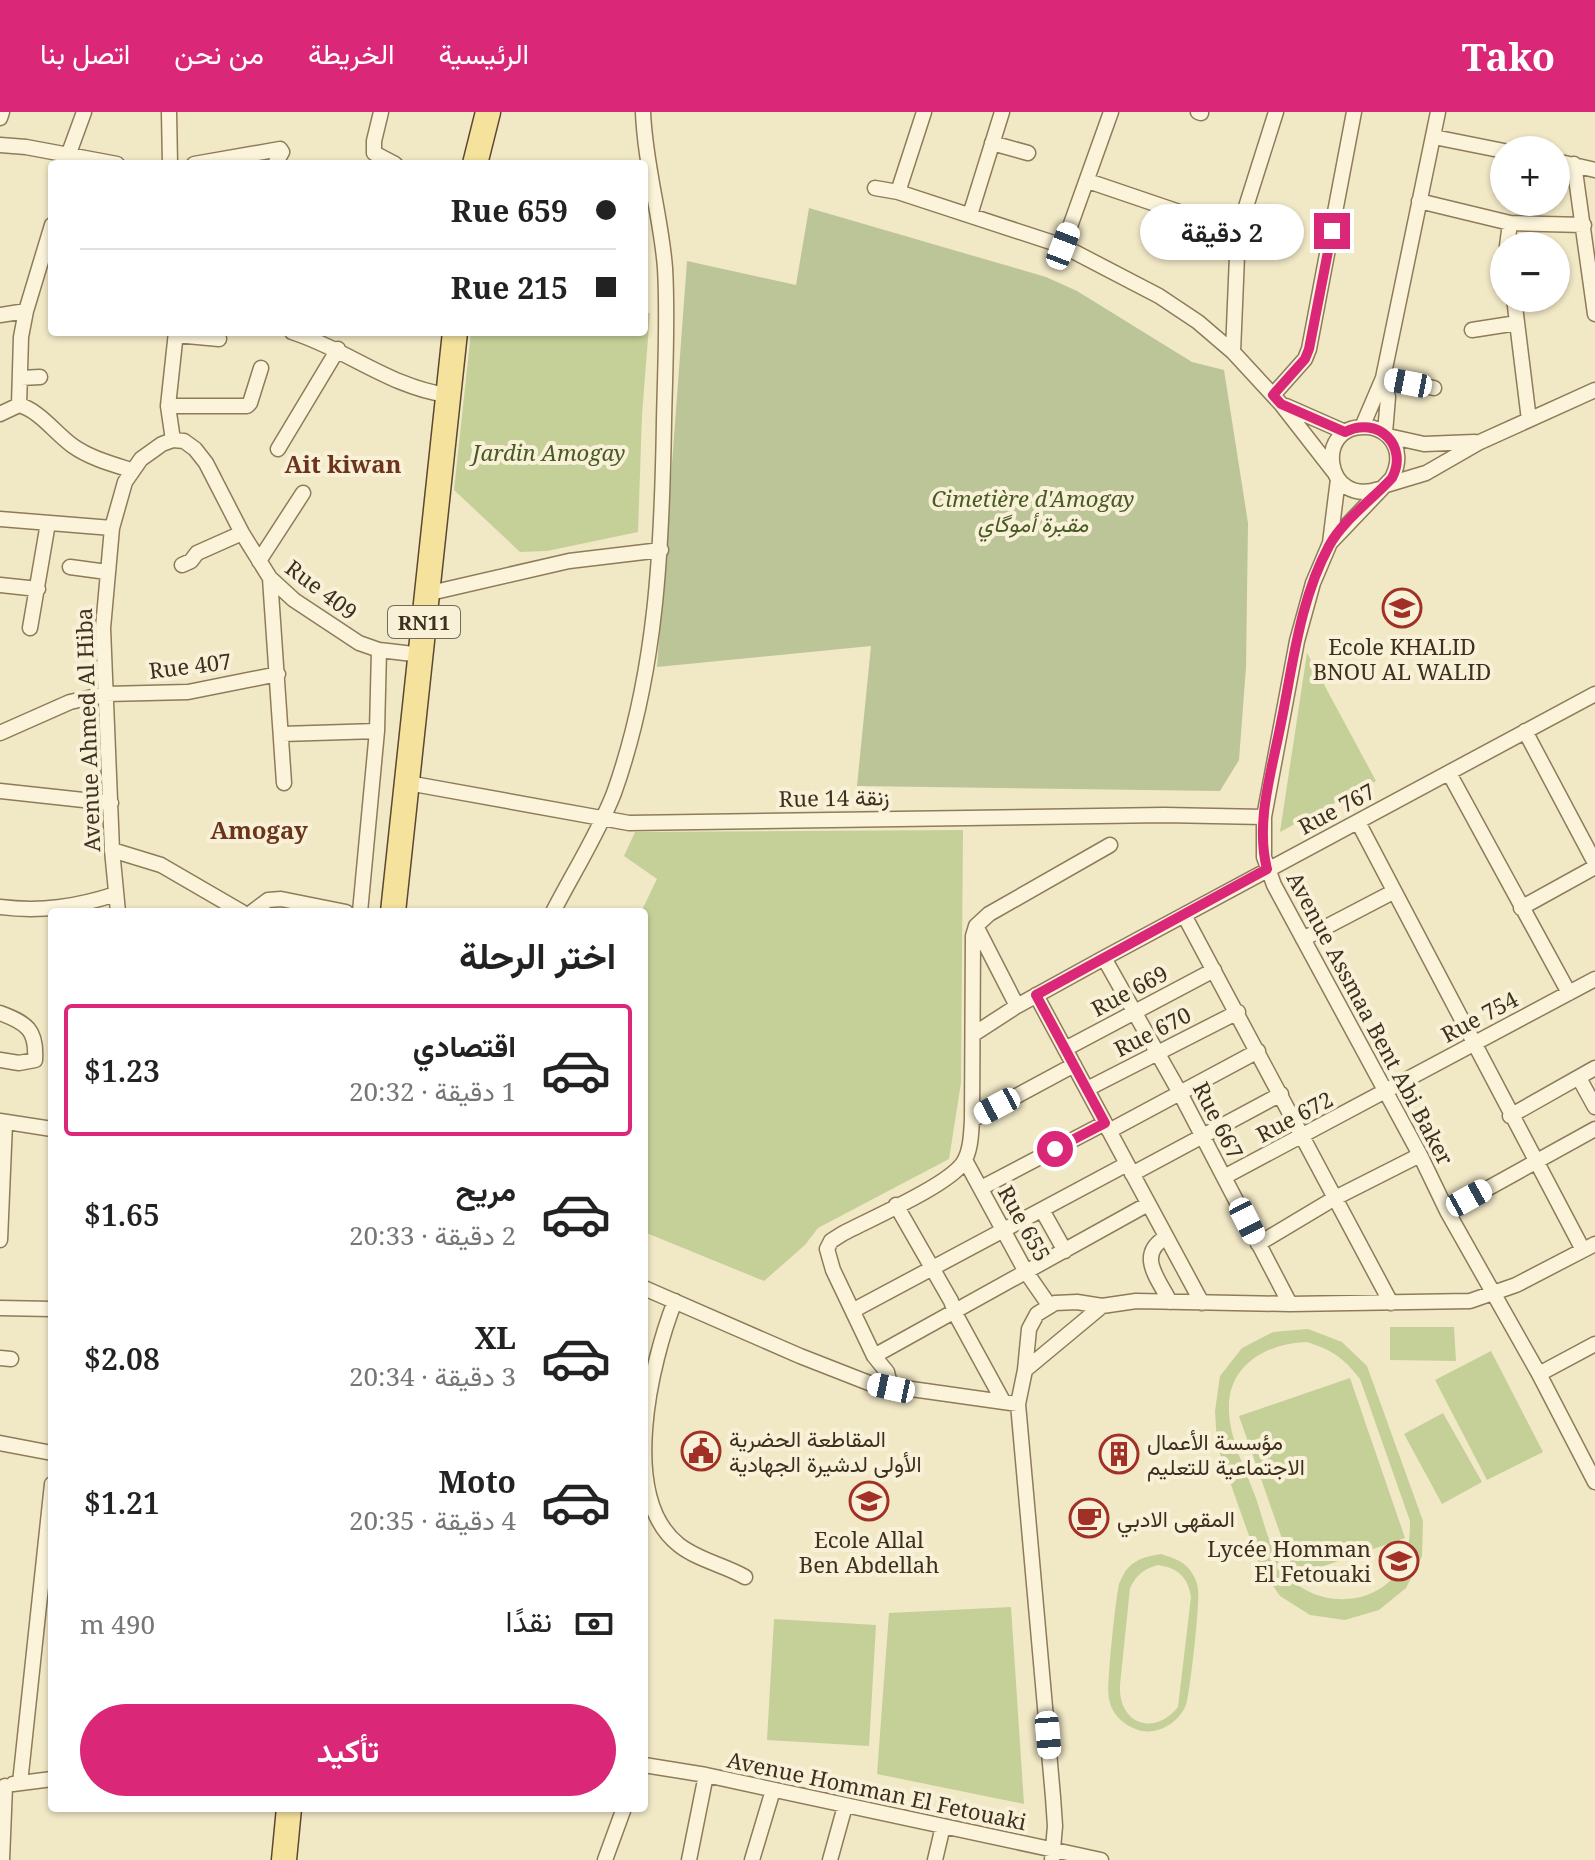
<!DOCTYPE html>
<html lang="ar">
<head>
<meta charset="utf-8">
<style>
	:root { --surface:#fff; --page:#f2f2f2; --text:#222; --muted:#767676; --line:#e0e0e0; --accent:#db2777 }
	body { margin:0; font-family:"Noto Serif",Vazirmatn,serif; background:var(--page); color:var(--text); direction:rtl; height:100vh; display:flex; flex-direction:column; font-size:30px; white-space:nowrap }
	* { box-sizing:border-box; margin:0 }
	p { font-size:26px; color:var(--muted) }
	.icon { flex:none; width:44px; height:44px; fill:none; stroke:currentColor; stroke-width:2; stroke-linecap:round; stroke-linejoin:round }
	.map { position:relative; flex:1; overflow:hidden; direction:ltr }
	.drawer { position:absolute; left:48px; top:796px; width:600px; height:904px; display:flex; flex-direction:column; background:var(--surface); border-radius:8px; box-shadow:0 2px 6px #0004; direction:rtl }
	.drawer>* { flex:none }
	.hud { position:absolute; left:48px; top:48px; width:600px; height:176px; border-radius:8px; box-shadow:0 2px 6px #0004; direction:rtl; display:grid; align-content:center; height:176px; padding:0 32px; background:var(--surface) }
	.controls { position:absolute; left:1490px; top:24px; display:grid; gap:16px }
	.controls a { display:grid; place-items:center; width:80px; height:80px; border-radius:50%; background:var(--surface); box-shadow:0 2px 6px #0004; font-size:40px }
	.end { position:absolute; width:36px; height:36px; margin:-18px; border:10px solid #db2777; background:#fff; box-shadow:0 0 0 4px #fff }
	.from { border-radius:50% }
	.bubble { position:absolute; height:56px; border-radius:28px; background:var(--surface); box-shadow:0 2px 6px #0004; font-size:26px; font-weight:600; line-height:56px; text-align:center; direction:rtl }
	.car { position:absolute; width:24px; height:48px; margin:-24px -12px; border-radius:10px; box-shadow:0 0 6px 2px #0007; background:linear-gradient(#fff 24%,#345 0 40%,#fff 0 76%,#345 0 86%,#fff 0) }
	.hud b { display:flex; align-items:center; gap:28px; height:76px; font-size:30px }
	.hud b+b { border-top:2px solid var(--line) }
	.hud i { width:20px; height:20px; background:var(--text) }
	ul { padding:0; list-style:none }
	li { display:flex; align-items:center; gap:24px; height:132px; margin:0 16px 12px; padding:0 16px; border:4px solid transparent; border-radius:8px }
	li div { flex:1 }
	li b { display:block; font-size:30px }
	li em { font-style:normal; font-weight:600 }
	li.active { border-color:var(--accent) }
	li>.icon { width:72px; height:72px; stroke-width:1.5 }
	h2 { padding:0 32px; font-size:36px; line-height:96px }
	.pay { display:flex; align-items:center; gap:20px; height:88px; padding:0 32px; font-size:30px }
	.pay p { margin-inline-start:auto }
	.action { display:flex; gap:16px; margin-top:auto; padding:16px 32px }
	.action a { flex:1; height:92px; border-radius:48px; background:var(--accent); color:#fff; font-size:32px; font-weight:600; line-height:92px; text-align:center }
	header { display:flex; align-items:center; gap:48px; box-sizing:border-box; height:112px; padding:0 40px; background:var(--accent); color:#fff }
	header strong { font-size:38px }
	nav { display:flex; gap:44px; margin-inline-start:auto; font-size:28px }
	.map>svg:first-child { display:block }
	.green { fill:#c5d099; fill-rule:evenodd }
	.cemetery { fill:#bcc598 }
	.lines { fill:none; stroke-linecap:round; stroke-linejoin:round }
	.street-casing { stroke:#8e7b5a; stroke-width:17 }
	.primary-casing { stroke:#5c482f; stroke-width:27 }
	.street { stroke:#fbf4db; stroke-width:14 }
	.primary { stroke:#f5e29d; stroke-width:24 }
	.route { stroke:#db2777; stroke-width:10 }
	.labels { text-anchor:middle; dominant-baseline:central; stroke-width:8; stroke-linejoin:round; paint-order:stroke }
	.shield { fill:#f8f1d7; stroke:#756a56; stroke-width:2 }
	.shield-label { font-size:20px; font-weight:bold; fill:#3d301f }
	.park-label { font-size:22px; font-style:italic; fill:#485b24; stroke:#f8f1d7 }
	.street-label { font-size:22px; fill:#3d301f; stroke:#f8f1d7 }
	.poi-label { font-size:22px; fill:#3d301f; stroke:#f8f1d7; text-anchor:start }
	.neighbourhood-label { font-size:24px; font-weight:bold; fill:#6d341c; stroke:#f8f1d7 }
</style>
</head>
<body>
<header>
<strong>Tako</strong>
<nav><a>الرئيسية</a><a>الخريطة</a><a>من نحن</a><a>اتصل بنا</a></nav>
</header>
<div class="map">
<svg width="1595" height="1748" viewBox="0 0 1595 1748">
	<rect width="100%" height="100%" fill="#f1e8c6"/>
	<path class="green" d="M644 201H650L642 303 638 420 547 439 520 440 454 378 471 220H644Z
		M1307 541 1376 669 1280 720Z
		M963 718 961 971 949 1047 818 1116 805 1133 764 1169 644 1120V800H641L657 767 624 744 635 720Z
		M1390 1215H1454L1456 1249 1390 1248Z
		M1308 1217 1342 1230 1367 1254 1423 1409 1422 1444 1406 1476 1379 1498 1345 1508 1310 1503 1280 1484 1260 1455 1217 1333 1215 1299 1220 1264 1242 1236 1273 1220ZM1306 1230C1331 1237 1344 1246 1360 1267L1410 1409C1410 1424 1409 1437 1403 1451 1382 1496 1314 1499 1285 1460 1270 1439 1264 1410 1256 1386 1246 1359 1230 1328 1229 1299 1227 1253 1266 1232 1306 1230Z
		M1491 1239 1543 1340 1487 1368 1435 1268Z
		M1350 1266 1405 1426 1295 1464 1239 1304Z
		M1443 1301 1482 1370 1442 1392 1404 1322Z
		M1161 1442C1173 1446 1185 1449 1192 1461 1195 1465 1198 1473 1198 1478 1200 1491 1190 1582 1186 1593 1179 1610 1160 1622 1142 1619 1126 1615 1112 1604 1109 1587 1106 1577 1116 1484 1119 1472 1121 1467 1125 1459 1128 1456 1137 1446 1149 1444 1161 1442ZM1158 1453C1178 1456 1188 1465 1191 1485L1178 1595C1154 1625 1118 1612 1120 1573L1130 1476C1137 1462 1144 1457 1158 1453Z
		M1011 1495 1024 1692 877 1662 889 1501Z
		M774 1507 876 1513 869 1634 767 1628Z"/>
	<path class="cemetery" d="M809 96 1046 165 1077 179 1192 250 1224 258 1248 411 1246 555 1239 648 1220 679 857 674 871 534 657 555 687 149 796 173Z"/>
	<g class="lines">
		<defs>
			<path id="street" d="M169 0 170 52
				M1198 0 1201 1
				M0 6 2 0
				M1434 25 1504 39
				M992 31 1028 41
				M0 33 26 35 117 52
				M374 41V29L381 0
				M374 41 395 52
				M1556 49 1595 58
				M65 52 84 0
				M194 52 280 37 282 40 275 52
				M1574 52 1595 202
				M1088 69 1238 120
				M875 76 898 80 1063 134 1159 184 1198 210 1233 240 1281 292 1334 360
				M898 80 924 0
				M1419 89 1510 111 1584 113
				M970 103 1002 0
				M1063 134 1111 0
				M1507 134 1510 111
				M1514 186 1529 308
				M0 203 26 199
				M1472 218 1517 211
				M292 220C346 237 390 275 447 283
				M176 223 219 227
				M1233 240 1238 120 1276 0
				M21 266 40 265
				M1383 266 1388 285 1385 321
				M1383 266 1434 276
				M1273 283 1305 247 1309 237 1354 0
				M19 293 21 225 26 199 52 113
				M19 293C39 298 56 322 73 334 90 346 112 352 131 358
				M168 294H247L250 291 261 256
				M1286 294 1345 320
				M0 302 19 293
				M1362 315 1383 266 1438 0
				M1388 324 1424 332 1475 330
				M173 328 168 294 176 220
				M278 337 338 237
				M1338 367 1330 431 1313 471 1297 529 1264 705V745L1274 773 1420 1043 1447 1099 1539 1262 1595 1370
				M1386 373 1426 361 1480 330 1595 278
				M0 407 112 416
				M1331 430 1392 366C1399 352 1400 337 1389 325 1383 319 1375 315 1366 315 1314 312 1324 396 1379 377
				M259 449 303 381
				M182 453 191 449 197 441 242 421
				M70 455 107 460
				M270 466 284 671
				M0 473 38 477
				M426 482 569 449 661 438
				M30 516 48 411
				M1525 619 1595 751
				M0 621 70 590 106 582 188 580 278 562
				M282 622 377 619
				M1449 661 1569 881
				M408 671 629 711 1164 703 1264 705
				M0 679 111 691
				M1358 710 1583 1138
				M112 738 161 753 242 800
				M0 795C41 800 76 795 116 782
				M1521 796 1595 755
				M118 800 112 738 103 516 112 416 125 370 141 347 162 332 173 328 184 329 195 337 206 351 242 421 270 466 294 488 359 531 379 538 422 543
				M252 800 268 788 281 787 346 800
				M360 800 377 619 379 538
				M553 800C573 761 598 722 614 681 657 560 662 435 664 309 665 258 668 207 665 156 661 104 645 53 643 0
				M1184 803 1391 1191
				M976 814 1017 894
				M1303 827 1393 780
				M1104 846 1180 981 1290 1192
				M1036 883 1202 1191
				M0 901C27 911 37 918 35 948L19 951 0 948
				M974 922 1017 894 1104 846 1595 582
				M1065 937 1214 858
				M1579 966 1595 995
				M1087 977 1238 900
				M1510 1004 1595 956
				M972 1008 1074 953
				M0 1009 52 1017
				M1109 1019 1258 939
				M965 1048 1026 1160 1049 1193
				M1132 1062 1281 982
				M1224 1065 1595 867
				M981 1076 1105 1011
				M896 1093 951 1189 956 1203 1003 1289
				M1042 1098 1065 1139
				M1447 1099 1595 1017
				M1166 1125C1136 1143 1158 1166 1170 1190
				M0 1128 5 1011
				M1258 1132 1335 1086 1420 1043
				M644 1176 800 1244 869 1271 1018 1292
				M675 1189C651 1250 618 1385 679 1433 698 1448 724 1453 745 1465
				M0 1196 52 1197
				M854 1198 1127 1052
				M874 1244 1148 1092
				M0 1246 11 1247
				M1025 1258 1102 1194
				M1539 1262 1595 1232
				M891 1276 887 1260 874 1244 833 1158 827 1137 831 1129 842 1122C870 1107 947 1074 963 1051 971 1039 971 1022 972 1008L973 824 976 814 989 802 1110 733
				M0 1331 52 1341
				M644 1653 706 1663 1101 1748
				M20 1671 52 1372
				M13 1672 52 1667
				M2 1748 5 1674
				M605 1748 624 1696
				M689 1748 706 1663
				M752 1748 773 1678
				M830 1748 845 1694
				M935 1748 943 1714
				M1052 1748 1055 1714 1053 1685 1018 1292 1025 1258 1029 1217 1037 1202 1055 1191 1077 1190 1102 1194 1136 1189 1290 1192 1470 1189 1516 1173 1595 1132"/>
			<path id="primary" d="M475 52 488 0
				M393 800 455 220
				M284 1748 289 1696"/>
		</defs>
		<use href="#street" class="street-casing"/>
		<use href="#primary" class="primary-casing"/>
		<use href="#street" class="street"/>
		<use href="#primary" class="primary"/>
	</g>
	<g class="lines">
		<path class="route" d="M1055 1037 1105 1011 1036 883 1267 757C1255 710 1272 658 1281 611 1293 552 1300 487 1329 434 1343 408 1372 388 1392 366 1409 334 1378 303 1345 320L1281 292 1273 283 1305 247 1309 237 1332 119"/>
	</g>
	<defs>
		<symbol id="school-ring" viewBox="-11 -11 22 22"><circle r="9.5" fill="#f8f1d7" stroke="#a13126" stroke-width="1.5"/><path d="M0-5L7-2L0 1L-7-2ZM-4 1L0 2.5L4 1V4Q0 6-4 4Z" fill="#a13126"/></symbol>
		<symbol id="civic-ring" viewBox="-11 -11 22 22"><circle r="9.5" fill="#f8f1d7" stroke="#a13126" stroke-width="1.5"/><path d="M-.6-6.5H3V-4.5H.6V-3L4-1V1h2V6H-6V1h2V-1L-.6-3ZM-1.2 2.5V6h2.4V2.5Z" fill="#a13126"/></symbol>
		<symbol id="building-ring" viewBox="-11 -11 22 22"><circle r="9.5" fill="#f8f1d7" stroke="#a13126" stroke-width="1.5"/><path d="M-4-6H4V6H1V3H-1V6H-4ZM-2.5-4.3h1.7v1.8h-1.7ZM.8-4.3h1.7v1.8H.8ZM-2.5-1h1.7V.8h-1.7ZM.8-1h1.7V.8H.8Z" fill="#a13126"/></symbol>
		<symbol id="cafe-ring" viewBox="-11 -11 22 22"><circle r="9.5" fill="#f8f1d7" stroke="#a13126" stroke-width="1.5"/><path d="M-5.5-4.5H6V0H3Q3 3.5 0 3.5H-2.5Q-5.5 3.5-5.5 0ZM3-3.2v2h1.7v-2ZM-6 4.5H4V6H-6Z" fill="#a13126"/></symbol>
		<symbol id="university-ring" viewBox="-11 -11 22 22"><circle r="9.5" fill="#f8f1d7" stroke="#a13126" stroke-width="1.5"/><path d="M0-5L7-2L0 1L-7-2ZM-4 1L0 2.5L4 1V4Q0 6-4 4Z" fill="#a13126"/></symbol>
	</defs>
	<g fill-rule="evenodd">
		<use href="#school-ring" x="1380" y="474" width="44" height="44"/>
		<use href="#civic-ring" x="679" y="1317" width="44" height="44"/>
		<use href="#building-ring" x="1097" y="1320" width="44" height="44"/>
		<use href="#school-ring" x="847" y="1367" width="44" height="44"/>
		<use href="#cafe-ring" x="1067" y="1384" width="44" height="44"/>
		<use href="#university-ring" x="1377" y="1427" width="44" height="44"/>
	</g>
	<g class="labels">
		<rect class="shield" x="388" y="494" width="72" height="32" rx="6"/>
		<g class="shield-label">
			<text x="424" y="510">RN11</text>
		</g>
		<g class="park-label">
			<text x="549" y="340">Jardin Amogay</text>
			<text x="1033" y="386">Cimetière d'Amogay<tspan x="1033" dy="25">مقبرة أموگاي</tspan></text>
		</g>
		<g class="street-label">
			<text transform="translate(322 477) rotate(37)">Rue 409</text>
			<text transform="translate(190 553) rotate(-7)">Rue 407</text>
			<text transform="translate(87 618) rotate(-92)">Avenue Ahmed Al Hiba</text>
			<text transform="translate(834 685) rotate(-1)">Rue 14 زنقة</text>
			<text transform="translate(1336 696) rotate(-28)">Rue 767</text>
			<text transform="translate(1129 878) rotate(-28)">Rue 669</text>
			<text transform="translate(1479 904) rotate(-28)">Rue 754</text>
			<text transform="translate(1371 906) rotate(62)">Avenue Assmaa Bent Abi Baker</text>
			<text transform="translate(1152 919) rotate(-27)">Rue 670</text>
			<text transform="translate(1294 1004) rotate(-28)">Rue 672</text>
			<text transform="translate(1219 1008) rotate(63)">Rue 667</text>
			<text transform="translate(1025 1111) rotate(61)">Rue 655</text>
			<text transform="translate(877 1678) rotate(12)">Avenue Homman El Fetouaki</text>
		</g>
		<g class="poi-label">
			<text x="1402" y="534" text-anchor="middle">Ecole KHALID<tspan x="1402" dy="25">BNOU AL WALID</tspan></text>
			<text x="729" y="1326">المقاطعة الحضرية<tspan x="729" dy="25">الأولى لدشيرة الجهادية</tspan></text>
			<text x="1147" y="1329">مؤسسة الأعمال<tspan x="1147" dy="25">الاجتماعية للتعليم</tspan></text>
			<text x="1117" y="1406">المقهى الادبي</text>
			<text x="869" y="1427" text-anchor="middle">Ecole Allal<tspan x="869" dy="25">Ben Abdellah</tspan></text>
			<text x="1371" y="1436" text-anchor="end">Lycée Homman<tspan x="1371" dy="25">El Fetouaki</tspan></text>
		</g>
		<g class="neighbourhood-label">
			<text x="343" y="351">Ait kiwan</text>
			<text x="259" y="717">Amogay</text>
		</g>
	</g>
</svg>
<div class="controls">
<a>+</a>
<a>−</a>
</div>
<i class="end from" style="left:1055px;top:1037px"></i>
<i class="end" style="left:1332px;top:119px"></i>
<div class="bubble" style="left:1140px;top:92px;width:164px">2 دقيقة</div>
<i class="car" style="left:1063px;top:134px;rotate:21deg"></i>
<i class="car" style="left:1408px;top:271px;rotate:281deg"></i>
<i class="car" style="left:997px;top:994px;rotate:242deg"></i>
<i class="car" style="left:1469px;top:1086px;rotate:61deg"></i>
<i class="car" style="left:1247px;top:1109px;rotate:153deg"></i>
<i class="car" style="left:891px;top:1276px;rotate:282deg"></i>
<i class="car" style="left:1048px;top:1623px;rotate:175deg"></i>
<div class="hud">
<b><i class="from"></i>Rue 659</b>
<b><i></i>Rue 215</b>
</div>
<section class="drawer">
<h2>اختر الرحلة</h2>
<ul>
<li class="active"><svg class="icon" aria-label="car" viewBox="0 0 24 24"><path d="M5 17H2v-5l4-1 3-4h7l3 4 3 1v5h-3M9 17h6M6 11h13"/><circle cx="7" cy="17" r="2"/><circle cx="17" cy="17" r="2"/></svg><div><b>اقتصادي</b><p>1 دقيقة · 20:32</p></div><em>$1.23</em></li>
<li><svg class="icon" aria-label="car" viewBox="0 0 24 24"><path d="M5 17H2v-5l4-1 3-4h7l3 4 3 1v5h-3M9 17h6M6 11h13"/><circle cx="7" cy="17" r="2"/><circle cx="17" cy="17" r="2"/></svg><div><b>مريح</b><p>2 دقيقة · 20:33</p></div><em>$1.65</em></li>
<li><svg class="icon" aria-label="car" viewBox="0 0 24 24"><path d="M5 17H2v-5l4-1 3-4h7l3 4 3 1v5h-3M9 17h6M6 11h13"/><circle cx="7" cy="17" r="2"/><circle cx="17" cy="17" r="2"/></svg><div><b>XL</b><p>3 دقيقة · 20:34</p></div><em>$2.08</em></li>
<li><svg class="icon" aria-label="car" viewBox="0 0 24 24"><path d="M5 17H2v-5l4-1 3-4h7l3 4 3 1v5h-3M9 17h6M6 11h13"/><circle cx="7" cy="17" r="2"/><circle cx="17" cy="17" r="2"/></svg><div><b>Moto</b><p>4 دقيقة · 20:35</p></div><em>$1.21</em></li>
</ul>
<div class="pay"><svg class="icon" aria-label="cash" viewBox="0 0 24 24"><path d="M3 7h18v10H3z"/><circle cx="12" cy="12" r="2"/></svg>نقدًا<p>490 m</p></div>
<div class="action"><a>تأكيد</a></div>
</section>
</div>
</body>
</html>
